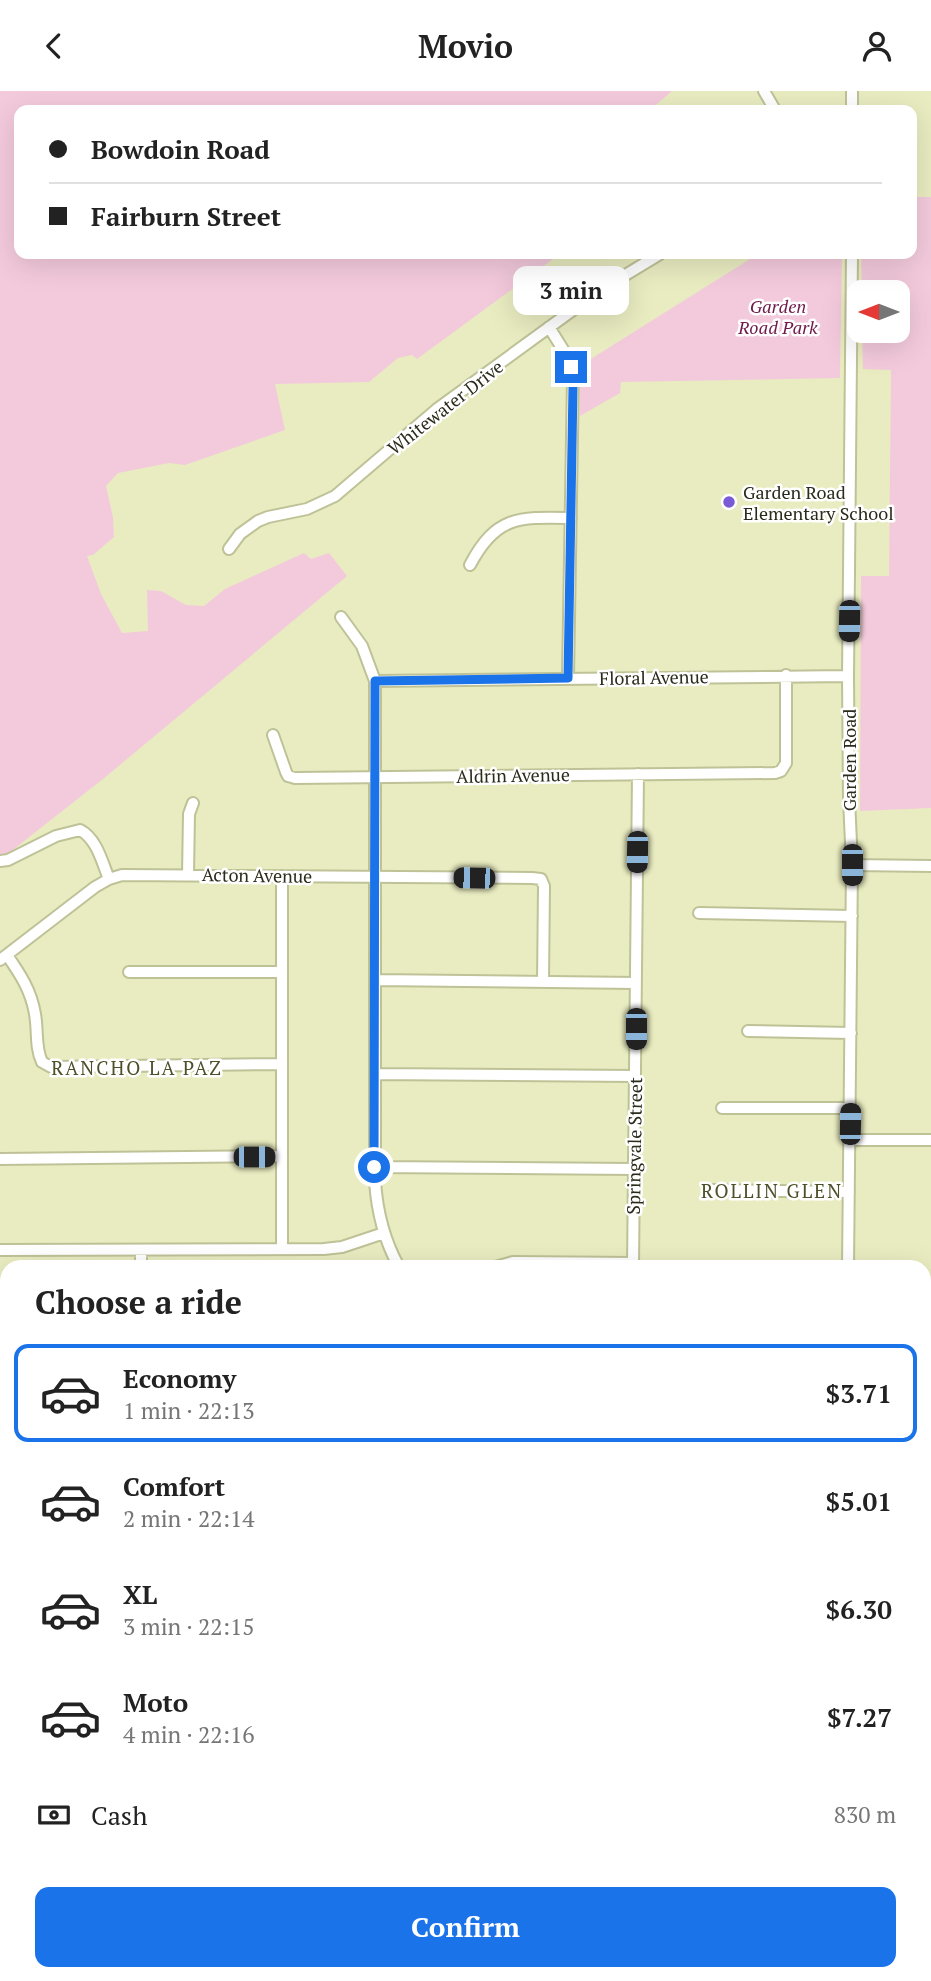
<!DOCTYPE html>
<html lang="en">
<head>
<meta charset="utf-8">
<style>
	:root { --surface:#fff; --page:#f2f2f2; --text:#222; --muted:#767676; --line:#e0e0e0; --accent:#1a73e8 }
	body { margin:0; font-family:"PT Serif",serif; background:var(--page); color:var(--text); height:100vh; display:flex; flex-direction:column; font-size:26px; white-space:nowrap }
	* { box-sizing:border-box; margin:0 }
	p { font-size:23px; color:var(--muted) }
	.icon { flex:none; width:38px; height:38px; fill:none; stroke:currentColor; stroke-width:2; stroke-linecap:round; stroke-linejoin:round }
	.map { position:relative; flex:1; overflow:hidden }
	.drawer { position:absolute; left:0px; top:1169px; width:931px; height:721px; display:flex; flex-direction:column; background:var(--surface); border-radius:21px 21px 0 0; box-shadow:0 7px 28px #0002 }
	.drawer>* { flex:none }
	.guide { position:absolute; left:14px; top:14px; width:903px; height:154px; border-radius:14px; box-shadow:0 7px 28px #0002; display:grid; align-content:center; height:154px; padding:0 35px; background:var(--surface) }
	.needle { width:46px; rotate:270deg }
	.buttons { position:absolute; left:847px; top:189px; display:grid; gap:14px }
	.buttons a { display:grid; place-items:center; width:63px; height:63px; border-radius:14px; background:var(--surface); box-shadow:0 7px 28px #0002; font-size:35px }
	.end { position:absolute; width:32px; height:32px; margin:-16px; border:9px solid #1a73e8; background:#fff; box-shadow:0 0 0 4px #fff }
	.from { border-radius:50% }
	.bubble { position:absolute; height:49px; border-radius:14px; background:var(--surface); box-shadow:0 7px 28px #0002; font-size:23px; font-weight:600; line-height:49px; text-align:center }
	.car { position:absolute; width:21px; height:42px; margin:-21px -10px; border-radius:9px; box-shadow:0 0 5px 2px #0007; background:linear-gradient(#222 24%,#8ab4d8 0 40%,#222 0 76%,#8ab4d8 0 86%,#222 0) }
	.guide b { display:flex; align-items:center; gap:24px; height:66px; font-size:26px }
	.guide b+b { border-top:2px solid var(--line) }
	.guide i { width:18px; height:18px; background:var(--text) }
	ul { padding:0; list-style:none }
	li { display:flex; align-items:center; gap:21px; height:98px; margin:0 14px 10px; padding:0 21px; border:4px solid transparent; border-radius:14px }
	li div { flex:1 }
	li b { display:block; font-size:26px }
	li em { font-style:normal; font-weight:600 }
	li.on { border-color:var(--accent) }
	li>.icon { width:63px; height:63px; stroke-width:1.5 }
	h2 { padding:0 35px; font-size:32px; line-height:84px }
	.pay { display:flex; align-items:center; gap:18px; height:77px; padding:0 35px; font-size:26px }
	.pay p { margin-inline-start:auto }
	.action { display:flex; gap:14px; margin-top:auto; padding:14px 35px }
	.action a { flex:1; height:80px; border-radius:14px; background:var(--accent); color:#fff; font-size:28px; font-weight:600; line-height:80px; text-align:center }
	header { display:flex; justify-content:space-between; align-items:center; height:91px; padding:0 35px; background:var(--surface); font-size:32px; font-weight:600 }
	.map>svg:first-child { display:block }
	.green { fill:#f3cadc }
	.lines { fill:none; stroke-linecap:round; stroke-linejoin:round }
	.minor-casing { stroke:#bfc297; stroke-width:14 }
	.major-casing { stroke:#848620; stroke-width:18 }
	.minor { stroke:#fff; stroke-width:10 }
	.major { stroke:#d2d47c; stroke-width:14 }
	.route { stroke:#1a73e8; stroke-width:9 }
	.poi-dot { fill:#785bd5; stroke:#fff; stroke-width:2.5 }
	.labels { text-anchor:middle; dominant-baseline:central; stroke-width:5; stroke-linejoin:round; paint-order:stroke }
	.park-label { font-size:18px; font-style:italic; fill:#6e1949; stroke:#fff }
	.street-label { font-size:18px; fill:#2a2b1a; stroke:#fff }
	.poi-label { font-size:18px; fill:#2a2b1a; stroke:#fff; text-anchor:start }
	.neighbourhood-label { font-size:19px; letter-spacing:2px; fill:#4e5029; stroke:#fff }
</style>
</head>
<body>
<header><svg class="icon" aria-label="back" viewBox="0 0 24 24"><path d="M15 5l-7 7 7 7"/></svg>Movio<svg class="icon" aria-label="person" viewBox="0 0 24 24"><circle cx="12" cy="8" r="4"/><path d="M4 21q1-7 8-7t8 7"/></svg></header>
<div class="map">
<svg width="931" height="1890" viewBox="0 0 931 1890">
	<rect width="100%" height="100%" fill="#e9ecc0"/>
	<path class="green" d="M0 0H672L650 19H19V163H560L417 268 412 264 398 267 369 291 275 293 285 339 185 374 169 372 118 382 106 395 113 426 114 446 93 464 87 465 101 503 122 542 148 540 147 499 161 500 186 514 204 515 225 498 304 462 311 468 329 462 347 485 103 688 0 769Z
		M912 106H931V717L860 720 861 485H889L891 279 863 278 862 240H898V201H862L861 163H912Z
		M758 163H842L840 287 621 291 620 302 580 325V289L578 276Z
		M0 1319 7 1322V1553H0Z"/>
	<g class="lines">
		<defs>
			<path id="minor" d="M764 0 775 19
				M852 19V0
				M549 236 567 265 573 286 568 587
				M229 458 240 443 258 430 268 426 307 418 335 405 437 318 599 200 660 163
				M470 474C496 424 520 426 571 427
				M341 526 362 555 375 590V1090C377 1121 384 1149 399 1176
				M375 590 848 585
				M273 644 286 681 288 685 295 687 775 682 781 680 786 672V584
				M0 770 8 769 56 745 80 739C97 748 102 771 109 788
				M852 774 931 775
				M188 784 189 723 193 712
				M699 822 852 825
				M7 864C20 883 31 899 35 923 38 939 35 957 42 971L51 976 281 973
				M0 869 95 796 109 788 122 784 532 787 541 788 544 795 543 891
				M129 881H282
				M376 889 636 892
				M748 940 851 942
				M375 983 635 985
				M722 1017H850
				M849 1049H931
				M0 1068 281 1065
				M374 1076 634 1078
				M713 1099 849 1101
				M282 1158V785
				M0 1159 324 1158 342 1156 384 1142
				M141 1159V1176
				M495 1176 513 1171 633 1172
				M633 1176 638 683
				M848 1176 852 774 849 708 848 585 852 163
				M924 1254 931 1252
				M924 1580H931
				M928 1890 931 1881"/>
			<path id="major" d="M0 1667 7 1668
				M836 1883 837 1890"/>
		</defs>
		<use href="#minor" class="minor-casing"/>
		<use href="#major" class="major-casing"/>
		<use href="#minor" class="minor"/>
		<use href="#major" class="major"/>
	</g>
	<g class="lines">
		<path class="route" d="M374 1076 375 590 568 587 573 296 571 276"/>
	</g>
	<circle class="poi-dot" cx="729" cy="411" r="7"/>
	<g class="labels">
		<g class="park-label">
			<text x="778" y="215">Garden<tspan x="778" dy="21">Road Park</tspan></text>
		</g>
		<g class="street-label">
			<text transform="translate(445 316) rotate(-38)">Whitewater Drive</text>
			<text transform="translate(654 586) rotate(-1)">Floral Avenue</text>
			<text transform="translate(849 669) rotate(-90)">Garden Road</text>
			<text transform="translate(513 684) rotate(-1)">Aldrin Avenue</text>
			<text transform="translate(257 784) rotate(1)">Acton Avenue</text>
			<text transform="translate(634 1055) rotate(-89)">Springvale Street</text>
		</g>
		<g class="poi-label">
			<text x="743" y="401">Garden Road<tspan x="743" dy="21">Elementary School</tspan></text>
		</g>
		<g class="neighbourhood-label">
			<text x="137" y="976">RANCHO LA PAZ</text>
			<text x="772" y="1099">ROLLIN GLEN</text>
		</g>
	</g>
</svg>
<div class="buttons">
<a><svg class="needle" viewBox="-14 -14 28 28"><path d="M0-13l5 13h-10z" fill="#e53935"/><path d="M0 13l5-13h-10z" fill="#767676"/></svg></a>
</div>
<i class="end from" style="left:374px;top:1076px"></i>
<i class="end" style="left:571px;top:276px"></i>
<div class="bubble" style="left:513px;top:175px;width:116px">3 min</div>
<i class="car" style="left:849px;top:530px;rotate:181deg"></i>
<i class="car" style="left:637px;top:761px;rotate:181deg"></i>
<i class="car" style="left:852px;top:774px;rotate:180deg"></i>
<i class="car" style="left:474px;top:787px;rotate:271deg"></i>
<i class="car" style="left:636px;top:938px;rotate:180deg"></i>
<i class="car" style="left:850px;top:1033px;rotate:1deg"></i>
<i class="car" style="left:254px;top:1066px;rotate:90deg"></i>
<div class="guide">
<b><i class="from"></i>Bowdoin Road</b>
<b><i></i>Fairburn Street</b>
</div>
<section class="drawer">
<h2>Choose a ride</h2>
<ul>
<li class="on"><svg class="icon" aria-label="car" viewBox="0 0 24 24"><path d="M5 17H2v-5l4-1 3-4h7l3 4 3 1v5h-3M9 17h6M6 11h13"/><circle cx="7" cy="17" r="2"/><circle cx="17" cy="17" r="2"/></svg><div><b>Economy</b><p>1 min · 22:13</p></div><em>$3.71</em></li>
<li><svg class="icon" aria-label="car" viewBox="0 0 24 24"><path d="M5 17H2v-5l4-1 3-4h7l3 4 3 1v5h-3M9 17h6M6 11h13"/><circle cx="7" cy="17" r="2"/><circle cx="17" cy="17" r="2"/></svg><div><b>Comfort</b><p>2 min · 22:14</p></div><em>$5.01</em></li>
<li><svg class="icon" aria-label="car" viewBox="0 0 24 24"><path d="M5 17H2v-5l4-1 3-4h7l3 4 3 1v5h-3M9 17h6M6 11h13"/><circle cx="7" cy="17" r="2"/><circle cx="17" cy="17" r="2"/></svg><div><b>XL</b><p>3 min · 22:15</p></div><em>$6.30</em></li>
<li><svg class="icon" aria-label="car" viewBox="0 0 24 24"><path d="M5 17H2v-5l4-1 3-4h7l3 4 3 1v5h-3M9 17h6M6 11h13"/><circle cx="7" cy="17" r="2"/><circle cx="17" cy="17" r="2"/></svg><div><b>Moto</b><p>4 min · 22:16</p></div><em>$7.27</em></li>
</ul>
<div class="pay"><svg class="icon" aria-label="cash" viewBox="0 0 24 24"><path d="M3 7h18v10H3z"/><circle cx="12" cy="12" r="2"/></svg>Cash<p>830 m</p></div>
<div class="action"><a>Confirm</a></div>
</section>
</div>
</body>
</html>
